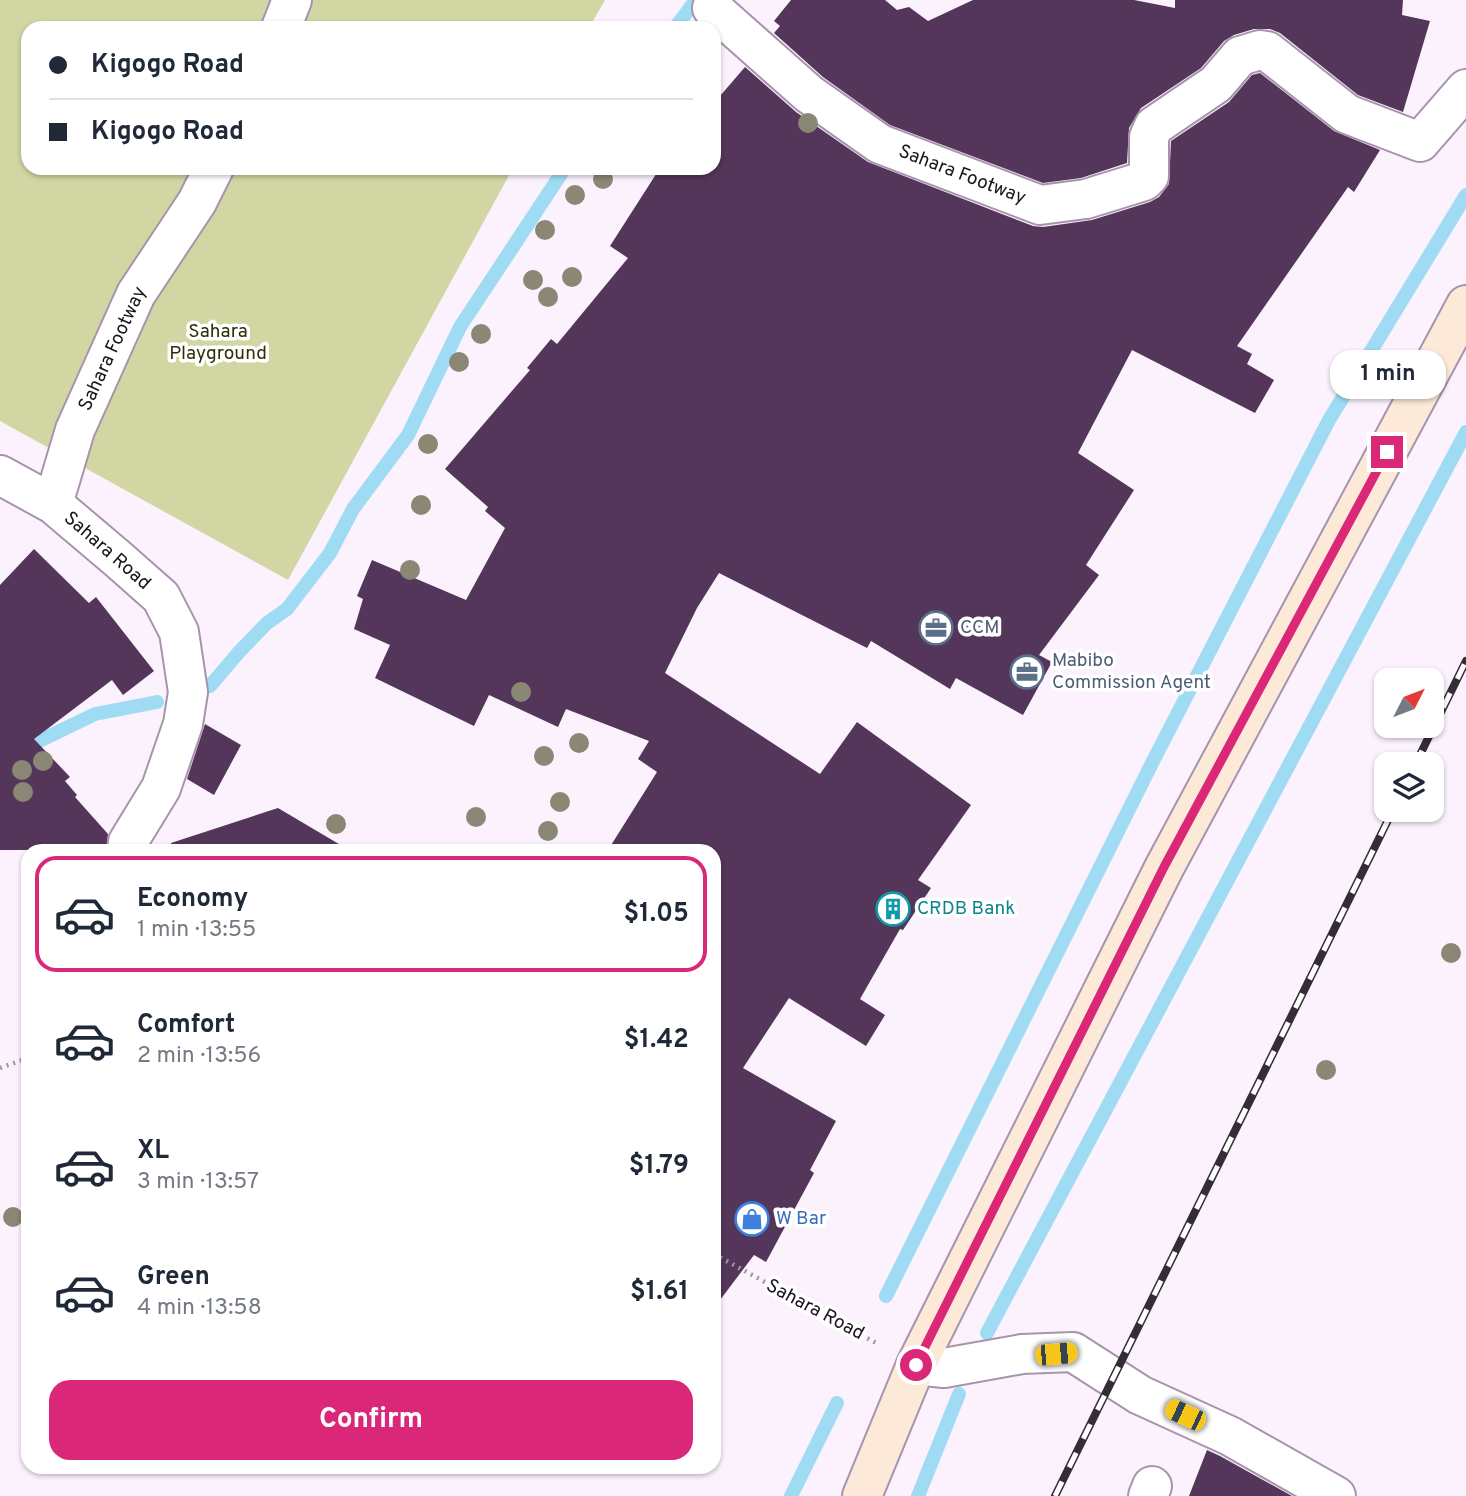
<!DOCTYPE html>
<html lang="en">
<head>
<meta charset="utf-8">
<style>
	:root { --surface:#fff; --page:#f6f6f7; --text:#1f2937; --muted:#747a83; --line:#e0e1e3; --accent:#db2777 }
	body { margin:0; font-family:Overpass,sans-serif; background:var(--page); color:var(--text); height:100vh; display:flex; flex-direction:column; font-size:26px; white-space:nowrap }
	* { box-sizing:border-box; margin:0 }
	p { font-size:23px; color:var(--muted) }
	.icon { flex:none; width:38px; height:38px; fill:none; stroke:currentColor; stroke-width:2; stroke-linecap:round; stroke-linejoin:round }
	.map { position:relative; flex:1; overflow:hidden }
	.sheet { position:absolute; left:21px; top:844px; width:700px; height:630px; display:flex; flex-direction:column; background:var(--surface); border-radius:21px; box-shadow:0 2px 5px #0004 }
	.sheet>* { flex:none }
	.banner { position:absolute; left:21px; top:21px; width:700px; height:154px; border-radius:21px; box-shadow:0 2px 5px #0004; display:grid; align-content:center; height:154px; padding:0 28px; background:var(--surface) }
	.needle { width:46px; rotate:48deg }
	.controls { position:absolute; left:1374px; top:668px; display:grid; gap:14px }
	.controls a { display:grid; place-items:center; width:70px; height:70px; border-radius:14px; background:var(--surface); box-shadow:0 2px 5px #0004; font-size:35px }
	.end { position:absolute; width:32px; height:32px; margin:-16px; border:9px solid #db2777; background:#fff; box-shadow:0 0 0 4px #fff }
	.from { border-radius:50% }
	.bubble { position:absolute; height:49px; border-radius:21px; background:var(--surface); box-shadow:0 2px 5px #0004; font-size:23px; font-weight:700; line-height:49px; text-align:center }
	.car { position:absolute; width:21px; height:42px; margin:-21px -10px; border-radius:9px; box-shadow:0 0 5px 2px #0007; background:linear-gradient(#f5c518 24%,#345 0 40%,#f5c518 0 76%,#345 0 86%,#f5c518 0) }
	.banner b { display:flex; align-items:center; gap:24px; height:66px; font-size:26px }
	.banner b+b { border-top:2px solid var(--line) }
	.banner i { width:18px; height:18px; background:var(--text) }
	ul { padding:12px 0 0; list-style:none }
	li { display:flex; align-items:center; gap:21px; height:116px; margin:0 14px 10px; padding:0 14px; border:4px solid transparent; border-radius:21px }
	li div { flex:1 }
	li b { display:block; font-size:26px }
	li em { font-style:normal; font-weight:700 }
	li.on { border-color:var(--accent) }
	li>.icon { width:63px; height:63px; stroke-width:1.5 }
	.action { display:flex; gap:14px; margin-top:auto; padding:14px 28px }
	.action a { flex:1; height:80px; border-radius:21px; background:var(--accent); color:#fff; font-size:28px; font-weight:700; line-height:80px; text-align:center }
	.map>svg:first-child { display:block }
	.green { fill:#d1d6a3 }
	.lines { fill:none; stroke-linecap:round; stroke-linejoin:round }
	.stream { stroke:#9fdcf4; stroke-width:14 }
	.building { fill:#53365a }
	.street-casing { stroke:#a893ad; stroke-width:42 }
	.secondary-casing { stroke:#a893ad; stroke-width:42 }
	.path { stroke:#9f96a1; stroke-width:4.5; stroke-dasharray:2 5; stroke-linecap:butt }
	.street { stroke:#fff; stroke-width:38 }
	.secondary { stroke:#fce9d8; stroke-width:38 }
	.rail-casing { stroke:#342c36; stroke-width:8 }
	.rail { stroke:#fff; stroke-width:5; stroke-dasharray:16; stroke-linecap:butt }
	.tree { fill:#8a8775 }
	.route { stroke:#db2777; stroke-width:9 }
	.labels { text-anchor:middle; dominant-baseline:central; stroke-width:7; stroke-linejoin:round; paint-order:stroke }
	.street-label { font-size:19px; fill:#1a121c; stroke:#fff }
	.park-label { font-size:19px; fill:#2e3005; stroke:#fff }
	.service-label { font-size:19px; fill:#4e5e75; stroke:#fff; text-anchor:start }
	.culture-label { font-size:19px; fill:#0d838f; stroke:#fff; text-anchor:start }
	.shop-label { font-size:19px; fill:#366cbe; stroke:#fff; text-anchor:start }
</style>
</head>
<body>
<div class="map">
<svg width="1466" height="1496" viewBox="0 0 1466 1496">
	<rect width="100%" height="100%" fill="#fbf2fd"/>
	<path class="green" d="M0 0H605L589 28H28V168H513L288 580 0 421Z"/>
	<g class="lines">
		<path class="stream" d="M675 28 696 0
			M199 689 210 686 239 652 267 623 287 609 330 553 353 509 408 435 460 327 565 168
			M0 760 95 714 157 702
			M886 1296 1151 765 1329 420 1466 195
			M987 1333 1466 432
			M791 1496 837 1403
			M918 1496 959 1394"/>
	</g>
	<path class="building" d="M791 0H885L897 10 909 7 928 21 973 0H1134L1175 8V0H1403L1402 15 1430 21 1403 112 1358 95 1280 33 1270 29H1254L1234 35 1224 41 1201 68 1141 108 1129 128 1127 163 1081 178 1043 183 890 125 823 77 774 33 780 26 774 21Z
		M745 67 796 112 868 162 1033 226 1043 227 1092 220 1150 202 1159 197 1169 184 1171 141 1229 102 1252 75 1260 73 1334 131 1380 150 1354 192 1348 187 1237 346 1252 354 1247 364 1274 380 1255 413 1132 350 1078 453 1134 490 1086 565 1099 575 1039 655 1052 662 1023 715 956 678 950 689 871 641 867 648 719 573 697 608 665 673 820 774 857 722 971 805 918 880 931 888 903 930 900 929 860 999 885 1015 866 1046 789 998 743 1068 836 1121 810 1170 814 1173 766 1262 754 1255 714 1308V850H608L657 772 638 759 649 741 566 709 558 727 489 695 474 726 375 678 390 645 354 629 363 599 357 596 372 560 466 600 505 528 485 511 488 507 445 469 530 370 527 368 551 339 557 344 628 258 610 246 660 168H714V103Z
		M34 549 89 603 96 597 154 671 123 695 112 680 34 739 70 777 65 781 77 795 75 797 108 834 106 850H0V585Z
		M205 724 241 745 214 795 187 779Z
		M278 808 349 850H172L171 843Z
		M1207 1450 1220 1456 1292 1496H1189Z"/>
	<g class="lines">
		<defs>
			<path id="street" d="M712 8 809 94 880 144 1040 205 1086 199 1144 181 1149 176V137L1154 126 1216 84 1240 56 1260 50 1267 51 1347 114 1420 142 1466 89
				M281 28 292 0
				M0 475 53 504 118 559 161 597 179 632 188 692 183 724 161 788 128 842 127 850
				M53 504 75 430 136 294 197 202 214 168
				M916 1365 944 1368 1022 1354 1073 1352 1140 1395 1230 1436 1336 1496
				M1148 1496 1152 1486"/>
			<path id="secondary" d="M862 1496 916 1365 1164 868 1466 305"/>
		</defs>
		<use href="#street" class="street-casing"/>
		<use href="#secondary" class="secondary-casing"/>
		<path class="path" d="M0 1068 28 1058
			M714 1254 878 1344"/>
		<use href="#street" class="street"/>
		<use href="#secondary" class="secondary"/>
		<defs>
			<path id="rail" d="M1415 765 1466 661
				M1055 1496 1393 810"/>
		</defs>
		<use href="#rail" class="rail-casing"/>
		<use href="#rail" class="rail"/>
	</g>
	<g class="tree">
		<circle cx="808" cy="123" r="10"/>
		<circle cx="603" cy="179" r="10"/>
		<circle cx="575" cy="195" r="10"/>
		<circle cx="545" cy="230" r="10"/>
		<circle cx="572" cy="277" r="10"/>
		<circle cx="533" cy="280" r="10"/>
		<circle cx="548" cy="297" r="10"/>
		<circle cx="481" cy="334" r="10"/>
		<circle cx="459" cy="362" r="10"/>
		<circle cx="428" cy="444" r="10"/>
		<circle cx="421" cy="505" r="10"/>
		<circle cx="410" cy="570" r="10"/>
		<circle cx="521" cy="692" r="10"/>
		<circle cx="579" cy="743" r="10"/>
		<circle cx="544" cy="756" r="10"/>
		<circle cx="43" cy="761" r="10"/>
		<circle cx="22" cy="770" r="10"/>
		<circle cx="23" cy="792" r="10"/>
		<circle cx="560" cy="802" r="10"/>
		<circle cx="476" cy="817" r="10"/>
		<circle cx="336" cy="824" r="10"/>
		<circle cx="548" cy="831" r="10"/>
		<circle cx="1451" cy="953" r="10"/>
		<circle cx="1326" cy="1070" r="10"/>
		<circle cx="13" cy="1217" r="10"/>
	</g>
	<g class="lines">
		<path class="route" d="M916 1365 1164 867 1387 452"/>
	</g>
	<defs>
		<symbol id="office-ring" viewBox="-11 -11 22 22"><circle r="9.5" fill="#fff" stroke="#5c6f8a" stroke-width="1.5"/><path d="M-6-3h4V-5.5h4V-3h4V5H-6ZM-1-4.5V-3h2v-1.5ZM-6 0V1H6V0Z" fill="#5c6f8a"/></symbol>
		<symbol id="building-ring" viewBox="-11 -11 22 22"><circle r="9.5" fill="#fff" stroke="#0f9aa8" stroke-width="1.5"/><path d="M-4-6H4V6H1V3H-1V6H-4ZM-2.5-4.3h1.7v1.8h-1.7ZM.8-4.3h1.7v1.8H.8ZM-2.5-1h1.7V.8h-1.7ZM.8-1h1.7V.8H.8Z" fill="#0f9aa8"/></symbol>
		<symbol id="shop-ring" viewBox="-11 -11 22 22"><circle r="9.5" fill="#fff" stroke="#3f7fe0" stroke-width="1.5"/><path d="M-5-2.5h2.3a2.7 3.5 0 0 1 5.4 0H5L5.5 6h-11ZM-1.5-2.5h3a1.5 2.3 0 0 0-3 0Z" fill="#3f7fe0"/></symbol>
	</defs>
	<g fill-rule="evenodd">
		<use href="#office-ring" x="917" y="609" width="38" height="38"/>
		<use href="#office-ring" x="1008" y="653" width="38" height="38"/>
		<use href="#building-ring" x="874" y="890" width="38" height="38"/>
		<use href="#shop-ring" x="733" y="1200" width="38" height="38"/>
	</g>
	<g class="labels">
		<g class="street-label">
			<text transform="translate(962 175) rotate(21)">Sahara Footway</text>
			<text transform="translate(113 349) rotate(-65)">Sahara Footway</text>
			<text transform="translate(107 551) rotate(41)">Sahara Road</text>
			<text transform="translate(815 1310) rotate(28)">Sahara Road</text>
		</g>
		<g class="park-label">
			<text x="218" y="332">Sahara<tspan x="218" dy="22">Playground</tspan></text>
		</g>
		<g class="service-label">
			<text x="960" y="628">CCM</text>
			<text x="1052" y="661">Mabibo<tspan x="1052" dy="22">Commission Agent</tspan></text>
		</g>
		<g class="culture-label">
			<text x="917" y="909">CRDB Bank</text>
		</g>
		<g class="shop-label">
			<text x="776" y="1219">W Bar</text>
		</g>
	</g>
</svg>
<div class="controls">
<a><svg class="needle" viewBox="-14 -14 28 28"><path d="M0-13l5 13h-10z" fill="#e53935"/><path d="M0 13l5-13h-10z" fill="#747a83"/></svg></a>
<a><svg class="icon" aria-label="layers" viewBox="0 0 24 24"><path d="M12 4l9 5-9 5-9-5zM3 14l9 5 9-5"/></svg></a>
</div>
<i class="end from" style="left:916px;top:1365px"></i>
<i class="end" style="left:1387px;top:452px"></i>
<div class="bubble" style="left:1330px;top:350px;width:116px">1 min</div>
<i class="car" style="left:1056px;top:1354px;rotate:85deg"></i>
<i class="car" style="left:1185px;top:1415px;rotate:295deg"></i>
<div class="banner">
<b><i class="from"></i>Kigogo Road</b>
<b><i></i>Kigogo Road</b>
</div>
<section class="sheet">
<ul>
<li class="on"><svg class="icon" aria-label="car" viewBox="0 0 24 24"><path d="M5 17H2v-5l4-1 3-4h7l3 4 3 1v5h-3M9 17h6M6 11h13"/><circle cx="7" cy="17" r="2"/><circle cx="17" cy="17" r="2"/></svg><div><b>Economy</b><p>1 min · 13:55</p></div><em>$1.05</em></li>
<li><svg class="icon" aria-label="car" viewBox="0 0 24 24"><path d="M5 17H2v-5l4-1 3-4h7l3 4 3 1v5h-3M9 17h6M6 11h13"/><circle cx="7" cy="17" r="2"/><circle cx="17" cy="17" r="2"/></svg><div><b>Comfort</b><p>2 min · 13:56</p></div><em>$1.42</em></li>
<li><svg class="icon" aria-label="car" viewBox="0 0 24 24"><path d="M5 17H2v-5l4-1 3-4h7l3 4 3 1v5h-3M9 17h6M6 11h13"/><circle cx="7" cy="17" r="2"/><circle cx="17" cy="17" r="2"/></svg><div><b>XL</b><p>3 min · 13:57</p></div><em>$1.79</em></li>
<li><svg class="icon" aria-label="car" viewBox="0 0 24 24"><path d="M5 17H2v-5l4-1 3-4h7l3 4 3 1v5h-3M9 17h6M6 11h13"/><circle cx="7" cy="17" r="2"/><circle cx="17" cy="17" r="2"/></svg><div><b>Green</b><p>4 min · 13:58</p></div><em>$1.61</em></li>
</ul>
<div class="action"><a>Confirm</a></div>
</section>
</div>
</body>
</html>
